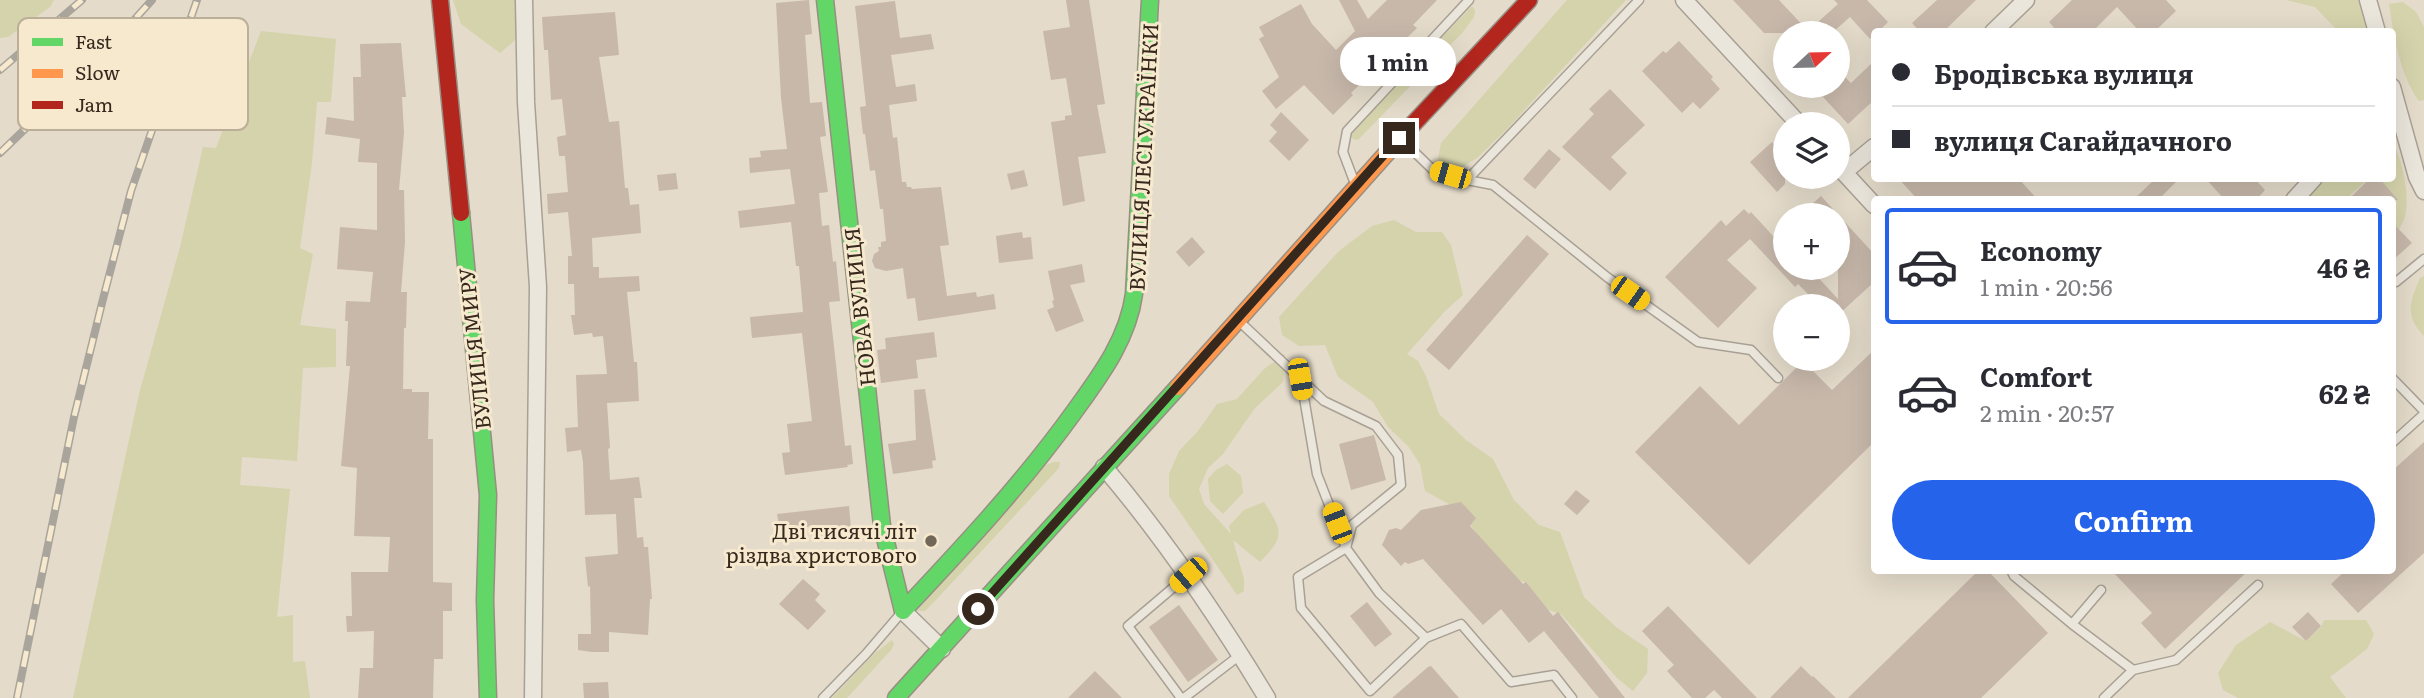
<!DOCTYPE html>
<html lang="en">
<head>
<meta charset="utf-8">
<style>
	:root { --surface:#fff; --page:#f2f2f3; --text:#2b2b33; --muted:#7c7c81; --line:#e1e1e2; --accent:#2563eb }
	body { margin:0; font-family:Literata,serif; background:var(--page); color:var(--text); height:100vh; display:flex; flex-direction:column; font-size:26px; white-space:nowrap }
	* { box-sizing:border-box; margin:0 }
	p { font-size:23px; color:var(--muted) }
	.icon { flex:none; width:38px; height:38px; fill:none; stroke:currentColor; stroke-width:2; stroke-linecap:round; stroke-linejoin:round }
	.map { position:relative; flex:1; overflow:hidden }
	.sheet { position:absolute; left:1871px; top:196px; width:525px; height:378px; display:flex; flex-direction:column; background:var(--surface); border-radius:7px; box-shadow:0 7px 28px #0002 }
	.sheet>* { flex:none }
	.hud { position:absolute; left:1871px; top:28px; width:525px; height:154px; border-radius:7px; box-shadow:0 7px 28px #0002; display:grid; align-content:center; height:154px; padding:0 21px; background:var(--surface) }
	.needle { width:46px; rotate:68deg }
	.tools { position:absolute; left:1773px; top:21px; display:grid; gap:14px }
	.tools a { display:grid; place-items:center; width:77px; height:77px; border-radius:50%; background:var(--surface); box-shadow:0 7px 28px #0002; font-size:35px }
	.end { position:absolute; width:32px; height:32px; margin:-16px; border:9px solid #36281c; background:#fff; box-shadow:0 0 0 4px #fff }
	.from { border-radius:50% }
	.bubble { position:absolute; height:49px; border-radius:24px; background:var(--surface); box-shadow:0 7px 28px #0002; font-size:23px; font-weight:700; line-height:49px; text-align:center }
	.car { position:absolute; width:21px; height:42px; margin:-21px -10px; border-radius:9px; box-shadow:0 0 5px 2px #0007; background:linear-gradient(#f5c518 24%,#345 0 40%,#f5c518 0 76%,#345 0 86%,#f5c518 0) }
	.hud b { display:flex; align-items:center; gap:24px; height:66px; font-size:26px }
	.hud b+b { border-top:2px solid var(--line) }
	.hud i { width:18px; height:18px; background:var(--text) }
	ul { padding:12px 0 0; list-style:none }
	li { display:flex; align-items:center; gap:21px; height:116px; margin:0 14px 10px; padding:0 7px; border:4px solid transparent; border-radius:7px }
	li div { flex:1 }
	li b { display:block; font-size:26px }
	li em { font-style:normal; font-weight:700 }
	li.current { border-color:var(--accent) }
	li>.icon { width:63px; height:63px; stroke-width:1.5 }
	.primary-button { display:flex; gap:14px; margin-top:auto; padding:14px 21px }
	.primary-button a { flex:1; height:80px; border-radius:42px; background:var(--accent); color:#fff; font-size:28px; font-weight:700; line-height:80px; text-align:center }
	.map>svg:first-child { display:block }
	.green { fill:#d4d3ac }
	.building { fill:#c7b8aa }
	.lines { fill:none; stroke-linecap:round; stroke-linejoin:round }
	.lane-casing { stroke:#a8a094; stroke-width:11 }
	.street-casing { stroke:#a8a094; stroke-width:19 }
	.fast-casing { stroke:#988f83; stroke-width:19 }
	.slow-casing { stroke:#988f83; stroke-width:19 }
	.jam-casing { stroke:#988f83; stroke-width:19 }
	.lane { stroke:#ebe6dc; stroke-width:8 }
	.street { stroke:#ebe6dc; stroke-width:16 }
	.fast { stroke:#63d668; stroke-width:16 }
	.slow { stroke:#ff974d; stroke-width:16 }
	.jam { stroke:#b3261e; stroke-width:16 }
	.rail-casing { stroke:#aaa59c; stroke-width:8 }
	.rail { stroke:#f6e9ce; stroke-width:5; stroke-dasharray:16; stroke-linecap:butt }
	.route { stroke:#36281c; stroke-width:9 }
	.poi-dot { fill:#736759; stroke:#f6e9ce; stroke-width:2.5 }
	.labels { text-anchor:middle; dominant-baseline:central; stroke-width:6; stroke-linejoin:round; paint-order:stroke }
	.street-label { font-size:21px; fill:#36281c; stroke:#f6e9ce }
	.poi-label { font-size:21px; fill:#36281c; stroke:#f6e9ce; text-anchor:end }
	.key { fill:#f6e9ce; stroke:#bcaf99; stroke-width:2 }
	.key-label { font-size:19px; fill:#36281c }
</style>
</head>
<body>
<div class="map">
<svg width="2424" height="698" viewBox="0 0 2424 698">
	<rect width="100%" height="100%" fill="#e4dbca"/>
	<path class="green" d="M0 0H54L50 7 8 37 0 38Z
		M453 0H519L520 36 500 53 461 24Z
		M1567 0H1626L1507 129 1477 158 1458 170 1444 167 1438 159 1441 143Z
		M2286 0H2358L2373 31H2338L2315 7Z
		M2403 2 2416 12 2424 27V100L2419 101C2399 73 2394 36 2389 4Z
		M1472 6 1475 10 1474 17 1463 32 1358 140 1353 139 1351 135 1358 126Z
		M261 31 336 39 331 102H317L312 163 300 248 313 254 300 325 336 329V367L303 368 297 461 242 457 240 485 290 489 277 617 293 615V662L305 661 310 698H73L139 394 180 247 203 147 216 148Z
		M2392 141C2404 162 2418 222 2392 234V200L2373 180 2366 181 2346 199 2302 200 2325 179 2392 178Z
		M1394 220 1416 232H1442L1451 245 1463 295 1445 311 1407 354 1418 361 1426 376 1439 414 1466 440 1493 459 1514 500 1539 525 1560 532 1584 597 1616 627 1648 649 1647 673 1633 691 1617 678 1562 615 1544 608 1527 583 1505 575 1472 527 1456 508 1425 491 1420 464 1408 446 1388 427 1373 402 1338 377 1325 345 1299 346 1282 335 1279 317 1339 251 1372 226Z
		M2424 276V336C2404 315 2410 302 2420 278Z
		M1285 354 1283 382 1255 408 1223 454 1208 468 1199 489 1204 504 1231 534 1229 526 1244 510 1264 502C1283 532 1285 536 1260 562L1233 540 1244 579V591L1237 595 1169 496V474L1179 451 1198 431 1217 404 1237 399 1264 369Z
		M1054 462H1060L1059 468 934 602 925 611H917L1043 466Z
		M1227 464 1241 476 1243 493 1223 514 1210 501 1208 479 1216 470Z
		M2324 620H2366L2374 634 2367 649 2330 677 2346 698H2238L2223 690 2218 673 2236 645 2270 622 2306 641 2321 627Z
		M892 640 894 644 892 649 847 698H832L875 653Z"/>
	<path class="building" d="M809 0 812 34 805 35 810 103 822 102 826 136 820 137 828 192 819 193 822 226 829 225 833 262 836 261 840 301 829 302 845 446 851 445 853 464 847 465 848 467 785 475 782 453 790 452 787 424 812 421 802 333 752 338 750 317 803 312 799 266H796L791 222 740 228 738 211 795 204 790 169 750 173 749 158 761 157 760 151 787 149 781 98 776 3Z
		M1066 0H1089L1105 104 1097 105 1106 153 1078 157 1085 201 1063 206 1051 122 1065 120V116L1072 115 1066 78 1051 80 1043 31 1070 27Z
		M1339 0H1357L1368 19 1387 0H1437L1413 25 1417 28 1351 93 1353 95 1333 115 1304 85 1276 109 1262 91 1279 77 1259 39 1264 36 1259 27 1301 4 1312 24 1336 50 1355 31Z
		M1733 0H1779L1808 31 1838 4 1834 0H1867L1888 22 1878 32H1874L1870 39 1850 17 1832 33H1764Z
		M1937 0H1976L1943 32H1920L1912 23Z
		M2072 0H2166L2176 11 2154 32H2140L2117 7 2092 32H2058L2049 22Z
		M895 1 900 38 931 34 934 49 891 55 896 87 915 84 917 101 889 105 893 138 897 137 902 182H906L907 187H911L912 189 941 187 949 245 940 246 947 296 976 292 977 297 994 294 996 309 918 321 915 298 907 299 903 268 886 271 875 268 872 261 874 254 879 251 878 247H881V242L886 241 883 209H880L875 170 870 171 865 134H863L860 107 866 106 855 6Z
		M615 12 619 55 599 57 609 122 619 121 625 188H628L630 205 639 204 641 233 592 238 593 267H599V278L639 276 640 291 627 292 634 362H637L639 401 607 403 610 448 608 449 610 480 639 477 642 498H634L637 538 643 537 644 547H648L652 599H650L648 635 609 632V652H592L578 650V634H591L590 586 588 587 585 557 618 554 616 514 585 515 583 462 581 450 567 452 565 428 578 427 576 375 607 374 603 336 593 337 592 333 574 335 571 315H575L574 284H568V256H572L568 212 548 214 547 194 568 192 565 156H559L557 137 566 135 562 99 551 100 548 50H544L542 17Z
		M1679 41 1713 77 1711 79 1720 89 1700 109 1693 102 1682 113 1642 71 1663 51 1666 53Z
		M401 43 406 97H402L404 133 399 190H404L405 242 401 292H407L406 328H404L403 389H412V392H429L428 439H433V582L452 583V611H443V659H434L433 698H358L360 668H373L374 631 347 632 346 616H352L351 572H388L390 537 354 536 357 468 341 466 350 366H346L348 321H345L346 301 370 302 373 272 337 269 340 227 377 230V163L358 162 360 139 325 134 327 117 354 121 353 77H361L360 44Z
		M1874 61V100L1848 124 1823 97 1845 77 1851 83Z
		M1610 89 1645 125 1611 157 1627 173 1610 191 1562 147 1594 114 1589 109Z
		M1281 112 1309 140 1289 161 1269 141 1277 132 1270 125Z
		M1772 142 1785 156V184L1777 192 1750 162Z
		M1549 149 1561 159 1535 189 1523 179Z
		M1024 170 1028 186 1011 190 1007 174Z
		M676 173 678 189 659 191 657 175Z
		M1898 178H2018L2038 200H1918Z
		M2156 178H2180L2158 200H2133Z
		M2205 178H2254L2265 190 2256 200H2225Z
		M2370 178H2379L2398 200H2348Z
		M1821 196 1874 254V282L1838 315V306H1820L1798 284 1795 287 1750 239 1727 260 1757 288 1718 328 1665 277 1721 220 1726 226 1744 209 1749 214 1751 212 1785 249V268H1815L1812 271 1838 299V215H1800Z
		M2392 222 2412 243 2392 261Z
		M1022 232 1023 238 1031 237 1033 259 999 263 996 236Z
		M1527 235 1549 254 1449 370 1426 350Z
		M1192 237 1205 252 1189 267 1176 252Z
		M1082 264 1085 282 1070 285 1084 321 1056 332 1047 310 1054 307 1052 301 1054 300 1048 271Z
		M934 332 937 357 916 360 918 378 881 383 877 350 886 349 885 338Z
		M1874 350V442L1749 565 1635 452 1700 386 1739 425 1803 361 1832 390Z
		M925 389 936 460 932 461 933 468 893 474 888 444 916 440 914 390Z
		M1374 435 1386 480 1351 490 1339 444Z
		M2424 442V553L2358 613 2331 584 2346 570H2392V471Z
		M1576 490 1590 501 1577 515 1564 504Z
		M1461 502 1476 518 1470 526 1523 584 1526 582 1553 616 1558 612 1625 698H1599L1544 631 1529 643 1501 609 1483 625 1423 559 1408 564 1405 562 1401 566 1382 545 1389 530 1396 528 1401 530 1421 510Z
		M849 506 852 539 821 542 819 525 780 531 777 514Z
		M1979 570H1987L2048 633 1981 698H1848Z
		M2111 570H2249L2165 649 2141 623 2152 613Z
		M803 579 820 594 815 600 826 611 808 630 779 604Z
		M1367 602 1392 634 1375 647 1350 616Z
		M1179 605 1218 660 1188 682 1149 627Z
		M1668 606 1757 698H1722L1714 690 1705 698H1692L1667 671 1674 665 1642 631Z
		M2308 612 2321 626 2306 641 2292 627Z
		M1431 666 1459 698H1392L1428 667Z
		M1801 666 1812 677 1813 676 1836 698H1770Z
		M1095 671 1122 698H1068Z
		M608 682 609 698H584L583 683Z"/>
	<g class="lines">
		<defs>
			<path id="lane" d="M1402 140 1433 170 1467 180 1639 0
				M1467 180 1493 185 1607 277 1698 342 1751 350 1778 378
				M1354 181 1343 152 1347 131 1469 0
				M2396 282 2424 259
				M1240 322 1324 401 1376 426 1398 455 1401 485 1352 525 1346 548 1379 593 1426 638 1461 624 1511 682 1554 675 1572 698
				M2392 378 2424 411
				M1301 380 1317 474 1346 548 1298 577 1301 608 1370 691 1426 638
				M2392 443 2424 414
				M2011 570 2014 576 2072 624
				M2101 590 2072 624 2133 670
				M823 698 866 654 902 612
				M1181 698 1128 626 1188 575
				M1184 698 1240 655
				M2104 698 2133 670 2176 660 2258 585"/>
			<path id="street" d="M524 0 526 102 538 287 533 698
				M1684 0 1799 124
				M2368 0 2377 32
				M1993 32 2026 0
				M2392 87 2417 177 2424 191
				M1838 166 1874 205
				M1844 172 1874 147
				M2294 200 2314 178
				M1104 467C1165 539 1218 617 1267 698
				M903 611 942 649"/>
			<path id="fast" d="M825 0 882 526 903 611
				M461 213 488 495 485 600 488 698
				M903 611C963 547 1023 483 1074 412 1100 376 1128 339 1134 294L1150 0
				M896 698 1178 387"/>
			<path id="slow" d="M1178 387 1402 136"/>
			<path id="jam" d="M440 0 461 213
				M1402 136 1529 0"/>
		</defs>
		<use href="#lane" class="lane-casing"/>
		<use href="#street" class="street-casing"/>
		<use href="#fast" class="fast-casing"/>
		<use href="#slow" class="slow-casing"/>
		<use href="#jam" class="jam-casing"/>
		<use href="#lane" class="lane"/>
		<use href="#street" class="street"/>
		<use href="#fast" class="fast"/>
		<use href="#slow" class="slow"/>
		<use href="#jam" class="jam"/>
		<defs>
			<path id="rail" d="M0 70 82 0
				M0 153 108 49 152 0
				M17 698 74 417 102 303 131 191 197 0"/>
		</defs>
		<use href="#rail" class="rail-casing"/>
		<use href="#rail" class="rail"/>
	</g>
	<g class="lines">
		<path class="route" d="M978 609 1399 138"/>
	</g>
	<circle class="poi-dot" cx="931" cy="541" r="7"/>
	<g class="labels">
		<g class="street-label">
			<text transform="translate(1142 157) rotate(-87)">ВУЛИЦЯ ЛЕСІ УКРАЇНКИ</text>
			<text transform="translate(858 307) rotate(-96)">НОВА ВУЛИЦЯ</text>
			<text transform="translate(473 349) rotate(-96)">ВУЛИЦЯ МИРУ</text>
		</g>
		<g class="poi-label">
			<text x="917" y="529">Дві тисячі літ<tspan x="917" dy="24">різдва христового</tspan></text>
		</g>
	</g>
	<rect x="18" y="18" width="230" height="112" rx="10" class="key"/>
	<rect x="32" y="38" width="31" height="8" fill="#63d668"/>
	<rect x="32" y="69" width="31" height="9" fill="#ff974d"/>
	<rect x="32" y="101" width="31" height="8" fill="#b3261e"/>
	<g class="key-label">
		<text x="75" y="49">Fast</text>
		<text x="75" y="80">Slow</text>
		<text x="75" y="112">Jam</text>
	</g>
</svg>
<div class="tools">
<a><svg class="needle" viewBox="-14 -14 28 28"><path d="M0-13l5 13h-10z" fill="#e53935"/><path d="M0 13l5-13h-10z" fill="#7c7c81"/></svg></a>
<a><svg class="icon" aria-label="layers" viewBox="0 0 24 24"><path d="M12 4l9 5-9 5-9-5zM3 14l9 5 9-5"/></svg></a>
<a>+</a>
<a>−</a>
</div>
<i class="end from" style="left:978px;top:609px"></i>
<i class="end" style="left:1399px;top:138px"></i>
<div class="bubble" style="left:1340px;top:37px;width:116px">1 min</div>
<i class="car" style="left:1450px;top:175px;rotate:286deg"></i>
<i class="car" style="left:1630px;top:293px;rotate:125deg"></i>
<i class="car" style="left:1300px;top:379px;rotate:170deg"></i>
<i class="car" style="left:1337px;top:523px;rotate:339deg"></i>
<i class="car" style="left:1188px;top:575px;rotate:229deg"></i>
<div class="hud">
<b><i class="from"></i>Бродівська вулиця</b>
<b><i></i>вулиця Сагайдачного</b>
</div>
<section class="sheet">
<ul>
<li class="current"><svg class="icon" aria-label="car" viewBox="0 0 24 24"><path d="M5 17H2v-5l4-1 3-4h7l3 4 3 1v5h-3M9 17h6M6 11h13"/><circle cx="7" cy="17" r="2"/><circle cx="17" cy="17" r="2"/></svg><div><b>Economy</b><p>1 min · 20:56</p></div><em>46 ₴</em></li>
<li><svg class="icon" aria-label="car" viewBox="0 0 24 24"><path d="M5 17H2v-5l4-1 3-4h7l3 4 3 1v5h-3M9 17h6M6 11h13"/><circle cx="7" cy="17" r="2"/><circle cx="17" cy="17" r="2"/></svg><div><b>Comfort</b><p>2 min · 20:57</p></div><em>62 ₴</em></li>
</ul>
<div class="primary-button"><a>Confirm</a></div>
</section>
</div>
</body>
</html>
